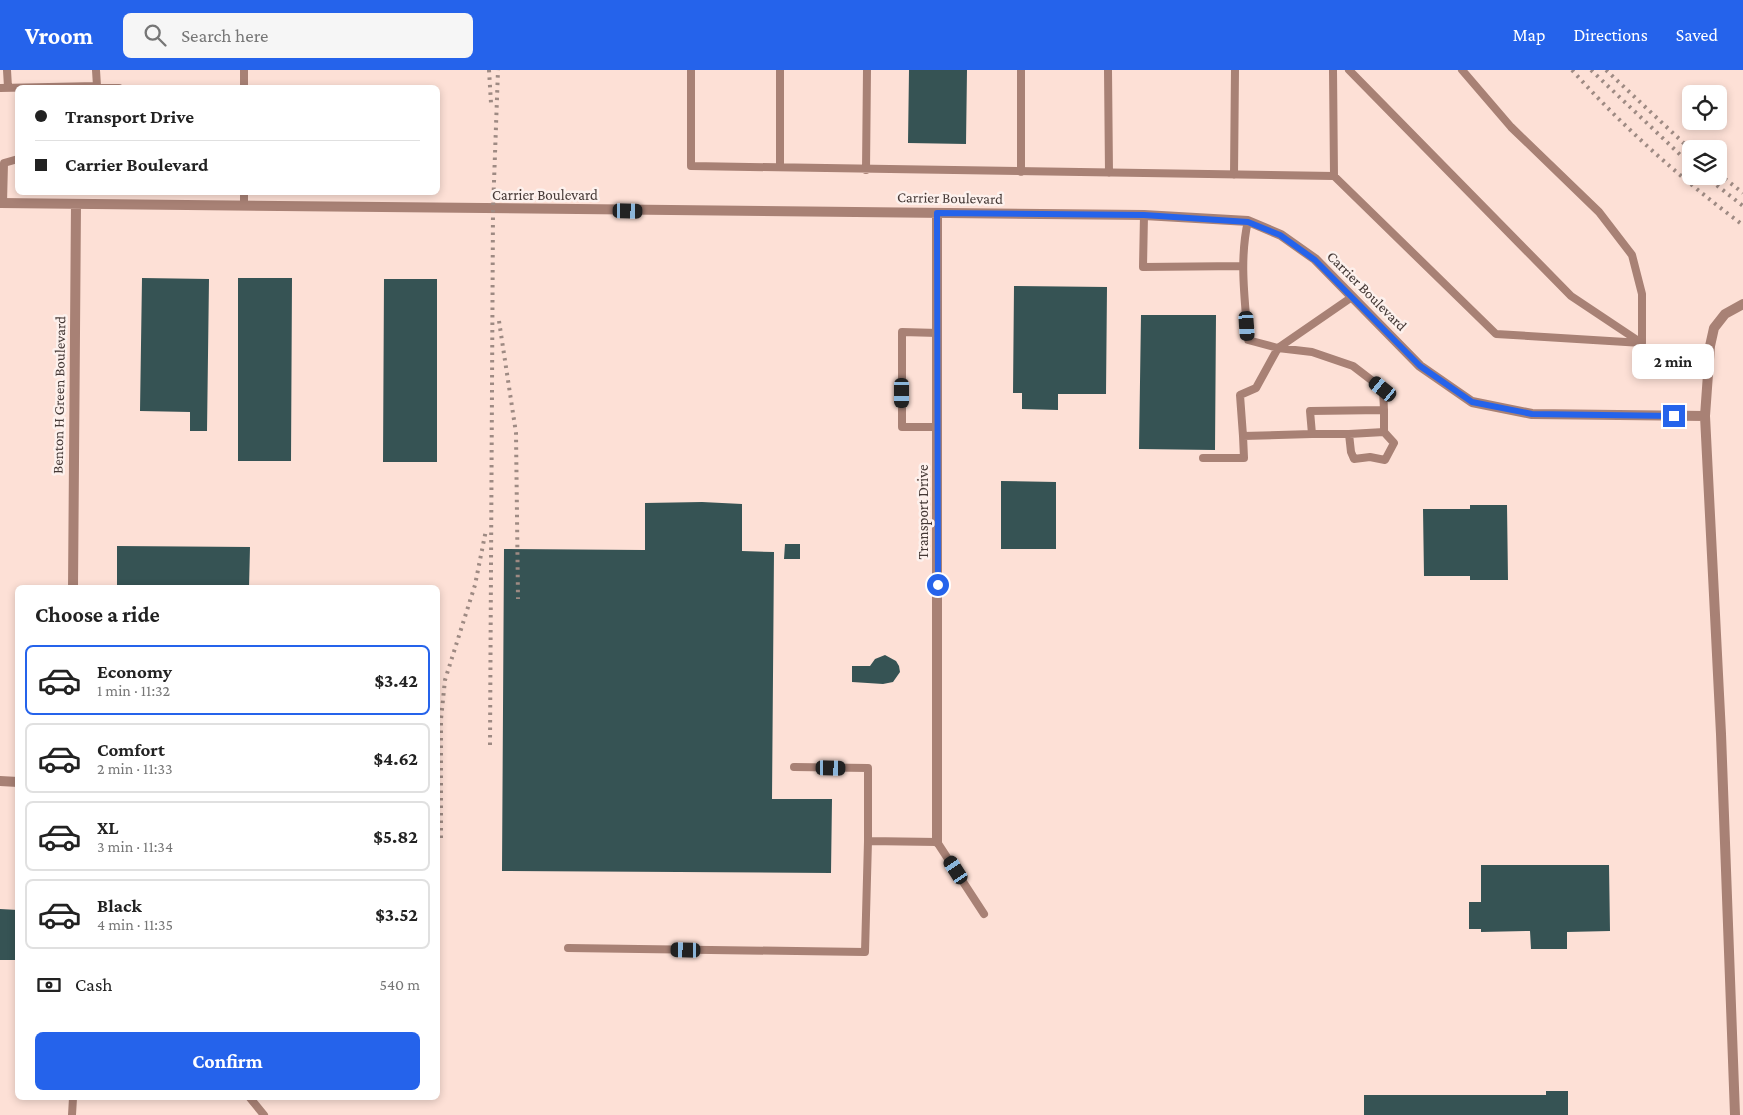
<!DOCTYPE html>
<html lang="en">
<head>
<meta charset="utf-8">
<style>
	:root { --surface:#fff; --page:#f6f6f6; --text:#222; --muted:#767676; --line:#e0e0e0; --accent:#2563eb }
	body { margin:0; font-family:"Crimson Pro",serif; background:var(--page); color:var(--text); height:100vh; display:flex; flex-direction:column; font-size:19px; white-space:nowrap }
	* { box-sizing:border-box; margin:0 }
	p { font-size:16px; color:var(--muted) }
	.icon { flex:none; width:28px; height:28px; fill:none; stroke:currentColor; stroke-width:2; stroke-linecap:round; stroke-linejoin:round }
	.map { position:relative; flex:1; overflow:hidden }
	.panel { position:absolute; left:15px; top:515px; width:425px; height:515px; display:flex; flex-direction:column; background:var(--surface); border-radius:8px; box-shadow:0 2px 8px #0003 }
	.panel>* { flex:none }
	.banner { position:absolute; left:15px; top:15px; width:425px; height:110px; border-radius:8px; box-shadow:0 2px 8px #0003; display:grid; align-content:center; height:110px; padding:0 20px; background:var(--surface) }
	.controls { position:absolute; left:1682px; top:15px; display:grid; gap:10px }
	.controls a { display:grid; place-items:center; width:45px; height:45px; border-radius:8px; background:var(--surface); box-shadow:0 2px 8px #0003; font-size:25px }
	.end { position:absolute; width:22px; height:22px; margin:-11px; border:6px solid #2563eb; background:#fff; box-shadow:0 0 0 2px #fff }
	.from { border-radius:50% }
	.bubble { position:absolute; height:35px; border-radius:8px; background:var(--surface); box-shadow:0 2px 8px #0003; font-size:16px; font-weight:700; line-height:35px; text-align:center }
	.car { position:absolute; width:15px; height:30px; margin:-15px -8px; border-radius:6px; box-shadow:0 0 4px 1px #0007; background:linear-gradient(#222 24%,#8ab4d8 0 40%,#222 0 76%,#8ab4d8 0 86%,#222 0) }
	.banner b { display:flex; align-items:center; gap:18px; height:48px; font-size:19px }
	.banner b+b { border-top:1px solid var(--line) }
	.banner i { width:12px; height:12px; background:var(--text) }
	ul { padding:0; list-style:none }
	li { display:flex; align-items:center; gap:15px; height:70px; margin:0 10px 8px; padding:0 10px; border:2px solid var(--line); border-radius:8px }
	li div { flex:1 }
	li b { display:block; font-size:19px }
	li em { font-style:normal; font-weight:700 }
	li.selected { border-color:var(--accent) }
	li>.icon { width:45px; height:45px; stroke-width:1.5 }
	h2 { padding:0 20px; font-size:22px; line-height:60px }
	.pay { display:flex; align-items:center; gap:12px; height:55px; padding:0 20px; font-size:19px }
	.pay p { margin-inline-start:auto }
	.primary-button { display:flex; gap:10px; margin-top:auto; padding:10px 20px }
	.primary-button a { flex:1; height:58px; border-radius:8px; background:var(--accent); color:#fff; font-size:20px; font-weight:700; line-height:58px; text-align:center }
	header { display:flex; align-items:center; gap:30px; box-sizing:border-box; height:70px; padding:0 25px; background:var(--accent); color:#fff }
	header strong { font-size:24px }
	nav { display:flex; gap:28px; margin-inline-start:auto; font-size:18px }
	.search { width:350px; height:45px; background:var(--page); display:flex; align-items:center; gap:12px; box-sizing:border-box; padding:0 18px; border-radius:8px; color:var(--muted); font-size:19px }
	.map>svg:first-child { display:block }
	.building { fill:#365354 }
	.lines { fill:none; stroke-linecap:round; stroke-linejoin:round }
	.service { stroke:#a88175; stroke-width:8 }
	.minor { stroke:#a88175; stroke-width:10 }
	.rail { stroke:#9e8a83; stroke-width:4; stroke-dasharray:2.5 5; stroke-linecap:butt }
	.route { stroke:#2563eb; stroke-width:6 }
	.labels { text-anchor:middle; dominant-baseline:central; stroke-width:5; stroke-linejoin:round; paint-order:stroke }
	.street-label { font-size:15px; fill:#443835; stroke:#fdf1ed }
</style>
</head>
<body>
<header>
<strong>Vroom</strong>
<div class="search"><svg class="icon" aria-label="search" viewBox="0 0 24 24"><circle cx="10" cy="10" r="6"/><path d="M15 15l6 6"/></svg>Search here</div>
<nav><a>Map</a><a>Directions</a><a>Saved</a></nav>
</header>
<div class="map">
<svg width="1743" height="1045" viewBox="0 0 1743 1045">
	<rect width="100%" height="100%" fill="#fde0d6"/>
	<path class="building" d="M909 0H967L966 74 908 73Z
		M142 208 209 209 207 361H190V342L140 341Z
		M238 208H292L291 391H238Z
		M384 209H437V392H383Z
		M1014 216 1107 217 1106 324H1058V340L1022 339V323H1013Z
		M1141 245H1216L1215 380 1139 379Z
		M1001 411 1056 412V479H1001Z
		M702 432 742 434V481L774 482 772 729H832L831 803 502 801 504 479 645 480V433Z
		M1470 435H1507L1508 510H1470V506H1424L1423 439H1470Z
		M785 474H800V489H784Z
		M117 476 250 477 249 518H117Z
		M885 585 896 591 899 596 900 602 893 612 883 614 852 612V596H870L875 589Z
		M1481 795H1609L1610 861 1567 862V879H1531L1530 861 1481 862V859H1469V832H1481Z
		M0 839 18 840V890H0Z
		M1546 1021H1568V1045H1364V1025H1546Z"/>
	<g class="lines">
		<path class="service" d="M7 0 8 17
			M244 0V18
			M691 0V96L1334 106 1496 264 1642 273
			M1108 0 1109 103
			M1333 0 1334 106
			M1349 0 1571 226 1640 272
			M1462 0 1511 57 1599 142 1632 185 1642 224V273
			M0 18 97 16 96 0
			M97 18H119
			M780 97V0
			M866 100 867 0
			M1021 102V0
			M1234 105 1235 0
			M244 122V136
			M3 133 4 93 18 89
			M1144 145 1143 197 1243 196
			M1248 151C1239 190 1245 230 1248 270L1278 278 1352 227
			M1278 278 1312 282 1353 296 1383 319 1384 340 1310 341 1312 364 1243 366 1240 325 1256 318Z
			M1384 340V362L1394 373 1385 390 1370 387 1354 389 1351 382 1349 364 1384 362
			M938 357H902V262L938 263
			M1312 364H1349
			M1203 388H1244L1243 366
			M794 697 868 698V771L937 772 984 844
			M568 878 865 882 868 771
			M250 1028 264 1045
			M72 1045 73 1028"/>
		<path class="minor" d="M0 133 1144 145 1248 151 1281 165 1315 189 1420 296 1472 332 1532 344 1705 346
			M73 518 76 134
			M0 711 18 712
			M937 772V143
			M1735 1045 1721 664 1705 346 1710 276 1714 258 1725 244 1743 234"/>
		<path class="rail" d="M489 0 491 33
			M1572 0C1623 57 1681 109 1743 155
			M1591 0 1691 95
			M1606 0 1691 80
			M1719 104 1743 123
			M1705 106 1743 136
			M499 251 516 363 518 529
			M490 675 493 140 498 0
			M441 768V649L445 610 475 515 486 460"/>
	</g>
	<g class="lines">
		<path class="route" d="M938 515 937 143 1144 145 1248 152 1280 165 1315 190 1420 296 1472 332 1532 344 1674 346"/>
	</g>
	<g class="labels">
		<g class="street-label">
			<text x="545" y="125">Carrier Boulevard</text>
			<text transform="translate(950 128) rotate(1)">Carrier Boulevard</text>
			<text transform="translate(1367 221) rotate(45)">Carrier Boulevard</text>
			<text transform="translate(59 325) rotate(-89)">Benton H Green Boulevard</text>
			<text transform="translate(923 442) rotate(-90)">Transport Drive</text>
		</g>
	</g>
</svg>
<div class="controls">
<a><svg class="icon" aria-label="locate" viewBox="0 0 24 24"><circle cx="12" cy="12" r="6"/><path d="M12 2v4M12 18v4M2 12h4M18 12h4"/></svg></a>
<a><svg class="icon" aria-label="layers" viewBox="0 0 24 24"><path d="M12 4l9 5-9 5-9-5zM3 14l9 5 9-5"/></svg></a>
</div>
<i class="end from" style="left:938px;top:515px"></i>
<i class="end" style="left:1674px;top:346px"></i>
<div class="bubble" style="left:1632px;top:274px;width:82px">2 min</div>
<i class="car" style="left:628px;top:141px;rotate:91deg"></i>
<i class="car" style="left:1247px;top:256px;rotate:176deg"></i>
<i class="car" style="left:1383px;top:319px;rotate:309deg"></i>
<i class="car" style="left:902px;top:323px;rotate:180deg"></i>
<i class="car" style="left:831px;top:698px;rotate:91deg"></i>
<i class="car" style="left:956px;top:800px;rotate:327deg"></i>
<i class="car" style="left:686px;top:880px;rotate:271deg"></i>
<div class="banner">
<b><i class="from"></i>Transport Drive</b>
<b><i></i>Carrier Boulevard</b>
</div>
<section class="panel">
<h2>Choose a ride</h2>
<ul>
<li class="selected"><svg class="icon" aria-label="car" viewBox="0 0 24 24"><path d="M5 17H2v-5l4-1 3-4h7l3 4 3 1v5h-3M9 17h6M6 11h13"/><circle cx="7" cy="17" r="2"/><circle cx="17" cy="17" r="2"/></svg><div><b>Economy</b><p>1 min · 11:32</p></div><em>$3.42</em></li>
<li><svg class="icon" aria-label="car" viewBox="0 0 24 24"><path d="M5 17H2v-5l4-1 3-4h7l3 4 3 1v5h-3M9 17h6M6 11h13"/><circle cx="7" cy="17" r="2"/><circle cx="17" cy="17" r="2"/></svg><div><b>Comfort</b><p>2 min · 11:33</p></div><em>$4.62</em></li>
<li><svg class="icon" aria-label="car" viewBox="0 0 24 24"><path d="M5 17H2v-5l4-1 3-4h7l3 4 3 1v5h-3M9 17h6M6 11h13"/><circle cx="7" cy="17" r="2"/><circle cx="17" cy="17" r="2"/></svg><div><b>XL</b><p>3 min · 11:34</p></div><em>$5.82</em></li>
<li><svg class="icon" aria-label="car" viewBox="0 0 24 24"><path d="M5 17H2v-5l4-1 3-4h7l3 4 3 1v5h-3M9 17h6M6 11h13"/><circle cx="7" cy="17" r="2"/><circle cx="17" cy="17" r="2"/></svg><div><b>Black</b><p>4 min · 11:35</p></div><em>$3.52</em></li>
</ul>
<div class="pay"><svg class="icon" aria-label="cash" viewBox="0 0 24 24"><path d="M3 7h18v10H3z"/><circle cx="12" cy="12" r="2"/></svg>Cash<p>540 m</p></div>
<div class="primary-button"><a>Confirm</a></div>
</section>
</div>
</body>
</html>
